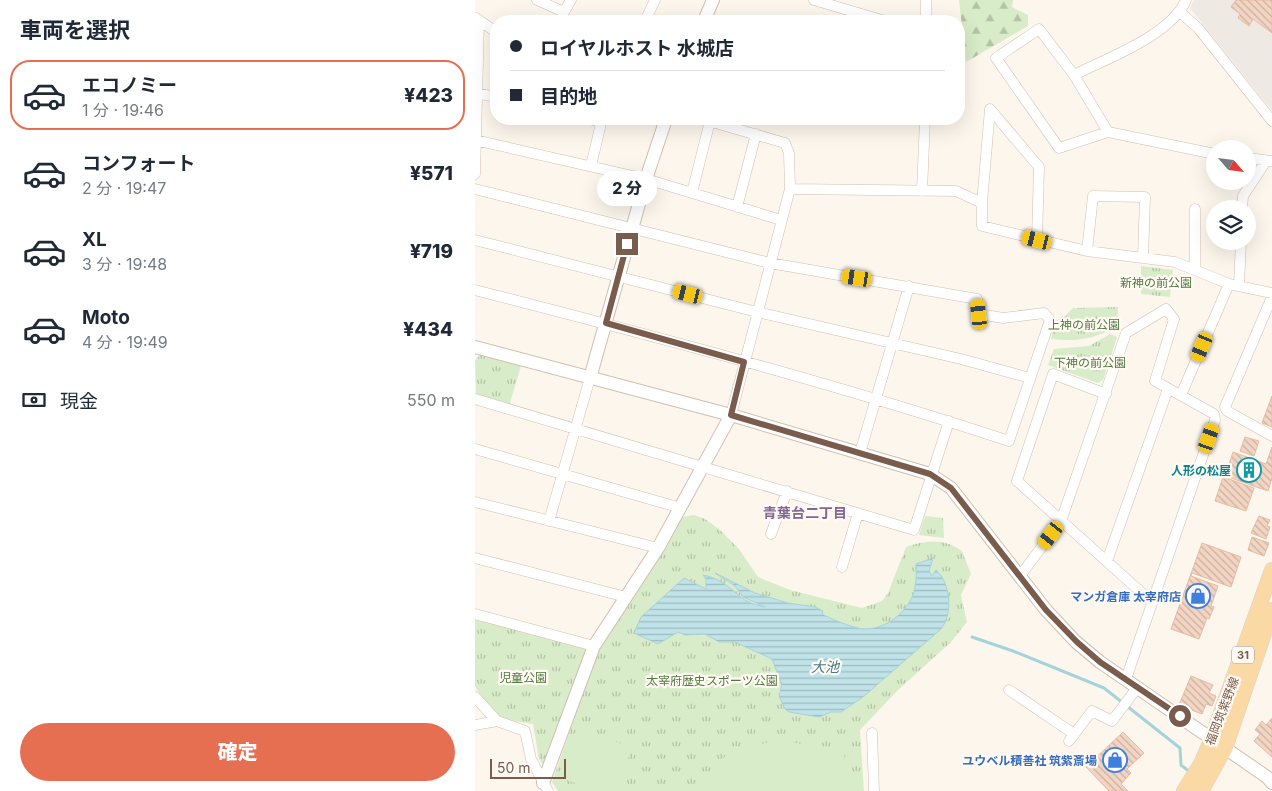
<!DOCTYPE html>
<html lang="ja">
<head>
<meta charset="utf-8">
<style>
	:root { --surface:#fff; --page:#f6f6f7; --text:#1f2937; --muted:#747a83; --line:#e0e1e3; --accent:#e76f51 }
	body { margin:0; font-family:Inter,"Noto Sans JP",sans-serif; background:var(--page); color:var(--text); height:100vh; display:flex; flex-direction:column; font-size:19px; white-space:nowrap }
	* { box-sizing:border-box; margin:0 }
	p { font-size:16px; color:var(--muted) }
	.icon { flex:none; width:28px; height:28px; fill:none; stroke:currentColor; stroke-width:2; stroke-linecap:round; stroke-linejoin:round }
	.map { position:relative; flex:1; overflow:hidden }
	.drawer { display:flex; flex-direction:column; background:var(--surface); width:475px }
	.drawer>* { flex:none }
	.top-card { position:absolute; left:15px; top:15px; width:475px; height:110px; border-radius:20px; box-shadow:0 5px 20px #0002; display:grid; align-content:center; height:110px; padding:0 20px; background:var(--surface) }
	.needle { width:32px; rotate:118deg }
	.buttons { position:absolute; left:731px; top:140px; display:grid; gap:10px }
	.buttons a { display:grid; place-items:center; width:50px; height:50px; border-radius:50%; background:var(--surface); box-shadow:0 5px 20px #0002; font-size:25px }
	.scale { position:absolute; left:15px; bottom:12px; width:76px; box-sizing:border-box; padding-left:5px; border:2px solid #7a5c4d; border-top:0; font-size:14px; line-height:18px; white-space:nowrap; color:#7a5c4d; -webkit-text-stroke:4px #fffaf3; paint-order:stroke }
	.end { position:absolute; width:22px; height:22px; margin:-11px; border:6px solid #7a5c4d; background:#fff; box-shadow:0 0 0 2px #fff }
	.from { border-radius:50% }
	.bubble { position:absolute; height:35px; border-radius:18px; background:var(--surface); box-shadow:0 5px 20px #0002; font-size:16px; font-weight:800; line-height:35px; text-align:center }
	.car { position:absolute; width:15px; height:30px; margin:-15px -8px; border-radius:6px; box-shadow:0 0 4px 1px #0007; background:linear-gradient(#f5c518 24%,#345 0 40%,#f5c518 0 76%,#345 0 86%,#f5c518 0) }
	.top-card b { display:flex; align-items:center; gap:18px; height:48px; font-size:19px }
	.top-card b+b { border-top:1px solid var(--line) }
	.top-card i { width:12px; height:12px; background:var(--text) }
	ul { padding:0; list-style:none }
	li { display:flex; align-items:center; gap:15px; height:70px; margin:0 10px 8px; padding:0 10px; border:2px solid transparent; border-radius:20px }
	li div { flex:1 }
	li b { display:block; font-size:19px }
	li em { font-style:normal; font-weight:800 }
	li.selected { border-color:var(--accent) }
	li>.icon { width:45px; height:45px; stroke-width:1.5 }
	h2 { padding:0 20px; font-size:22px; line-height:60px }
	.pay { display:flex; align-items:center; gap:12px; height:55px; padding:0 20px; font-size:19px }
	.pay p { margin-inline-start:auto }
	.primary-button { display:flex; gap:10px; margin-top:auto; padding:10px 20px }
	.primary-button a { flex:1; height:58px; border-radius:30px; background:var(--accent); color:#fff; font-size:20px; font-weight:800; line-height:58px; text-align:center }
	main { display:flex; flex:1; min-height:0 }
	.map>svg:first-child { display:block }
	.industrial { fill:#efe9e4 }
	.grass { fill:url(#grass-tufts) }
	.forest { fill:url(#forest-firs) }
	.garden { fill:#d8ecc9 }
	.water { fill:url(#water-rules); stroke:#a5d3da }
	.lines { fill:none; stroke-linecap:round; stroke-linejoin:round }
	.stream { stroke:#a5d3da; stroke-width:3 }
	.building { fill:url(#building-back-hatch); stroke:#e6bba3 }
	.minor-casing { stroke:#d1beb0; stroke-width:11 }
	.tertiary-casing { stroke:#d1beb0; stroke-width:14 }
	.primary-casing { stroke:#dad1cd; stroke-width:16 }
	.minor { stroke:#fff; stroke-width:10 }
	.tertiary { stroke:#fff; stroke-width:12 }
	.primary { stroke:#fbd9a5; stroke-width:15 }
	.route { stroke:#7a5c4d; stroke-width:6 }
	.labels { text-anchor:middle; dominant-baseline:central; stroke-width:4.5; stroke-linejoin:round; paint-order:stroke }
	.shield { fill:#fffaf3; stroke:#a28b7f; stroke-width:1 }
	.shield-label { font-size:11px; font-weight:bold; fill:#7a5c4d }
	.park-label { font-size:12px; fill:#537a41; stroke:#fffaf3 }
	.culture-label { font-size:12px; font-weight:bold; fill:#0d838f; stroke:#fffaf3; text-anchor:end }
	.shop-label { font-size:12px; font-weight:bold; fill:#366cbe; stroke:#fffaf3; text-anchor:end }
	.street-label { font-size:12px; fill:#7a5c4d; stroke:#fffaf3 }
	.neighbourhood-label { font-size:14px; font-weight:bold; fill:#846695; stroke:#fffaf3 }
	.water-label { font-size:14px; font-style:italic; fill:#437c86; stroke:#fffaf3 }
</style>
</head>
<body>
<main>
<section class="drawer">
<h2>車両を選択</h2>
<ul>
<li class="selected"><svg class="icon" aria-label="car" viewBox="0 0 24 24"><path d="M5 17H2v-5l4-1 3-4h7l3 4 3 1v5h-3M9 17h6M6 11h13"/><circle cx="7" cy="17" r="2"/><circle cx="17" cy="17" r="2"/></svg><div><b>エコノミー</b><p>1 分 · 19:46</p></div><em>¥423</em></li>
<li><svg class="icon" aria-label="car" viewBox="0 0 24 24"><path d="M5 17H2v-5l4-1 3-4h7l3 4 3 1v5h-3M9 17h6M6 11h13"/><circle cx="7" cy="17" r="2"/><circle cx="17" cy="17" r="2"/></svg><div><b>コンフォート</b><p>2 分 · 19:47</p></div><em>¥571</em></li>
<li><svg class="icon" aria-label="car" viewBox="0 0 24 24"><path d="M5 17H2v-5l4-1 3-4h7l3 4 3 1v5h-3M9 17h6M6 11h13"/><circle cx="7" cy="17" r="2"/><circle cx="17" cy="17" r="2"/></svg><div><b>XL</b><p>3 分 · 19:48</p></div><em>¥719</em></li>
<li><svg class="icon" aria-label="car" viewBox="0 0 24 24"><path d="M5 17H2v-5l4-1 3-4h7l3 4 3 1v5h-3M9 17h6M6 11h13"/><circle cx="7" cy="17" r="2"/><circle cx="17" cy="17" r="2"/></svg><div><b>Moto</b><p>4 分 · 19:49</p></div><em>¥434</em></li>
</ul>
<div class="pay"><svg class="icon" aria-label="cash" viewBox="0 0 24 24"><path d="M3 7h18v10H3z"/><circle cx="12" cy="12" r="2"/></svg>現金<p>550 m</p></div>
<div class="primary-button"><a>確定</a></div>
</section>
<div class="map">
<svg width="797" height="791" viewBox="0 0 797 791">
	<defs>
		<pattern id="grass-tufts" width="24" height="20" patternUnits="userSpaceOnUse" patternTransform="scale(1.25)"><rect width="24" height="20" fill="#d8ecc9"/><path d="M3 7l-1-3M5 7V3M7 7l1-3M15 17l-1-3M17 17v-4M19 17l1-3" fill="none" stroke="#b4c2a5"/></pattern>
		<pattern id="forest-firs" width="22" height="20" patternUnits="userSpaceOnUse" patternTransform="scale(1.25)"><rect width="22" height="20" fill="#d8ecc9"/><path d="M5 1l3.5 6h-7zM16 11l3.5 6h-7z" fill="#b4c2a5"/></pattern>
		<pattern id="water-rules" width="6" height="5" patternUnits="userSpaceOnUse" patternTransform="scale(1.25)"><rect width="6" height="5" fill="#bfe3e8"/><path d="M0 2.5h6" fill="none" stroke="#a0bbbe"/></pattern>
		<pattern id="building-back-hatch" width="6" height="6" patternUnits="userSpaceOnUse" patternTransform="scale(1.25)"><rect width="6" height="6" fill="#f3d5c3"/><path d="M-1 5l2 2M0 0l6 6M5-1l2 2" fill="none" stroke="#cab0a1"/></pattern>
	</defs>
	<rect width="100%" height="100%" fill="#fdf6ec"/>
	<path class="industrial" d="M719 0H797V111L715 8Z"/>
	<path class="grass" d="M666 266 698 270 695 297 666 294Z
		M643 307 642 327C617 339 605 342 576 339L580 321 590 316 598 308Z
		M635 334 642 337 628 380 623 383 573 365 579 349 614 346Z
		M7 353 46 366 34 406 3 396 1 393 0 360Z
		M219 515 230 519 244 529 264 549 283 577 315 590 387 608 407 601 413 593 431 547C450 540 470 538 487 551L496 574 486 595 492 622 476 642 423 690 385 730 389 791H83L77 782 123 651 207 517Z
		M450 516 468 518 469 538 444 535Z
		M0 618 115 649 70 768 64 759 58 724 25 719 7 698 0 686Z"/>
	<path class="forest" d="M484 0H538L537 7 553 15V26L491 62Z"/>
	<path class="garden" d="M103 727 157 748 141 791H121L84 777Z
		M294 742H316L369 752 373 791H220L252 754Z"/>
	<path class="water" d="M458 558 454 571 457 576 461 570C476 583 478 614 466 629L388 697 366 712H356L344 717 314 712 310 709 304 696 307 685 297 659 260 642H244L230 634 210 635 203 632 183 644 159 633 166 617 209 578 231 589V579L228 575C245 578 255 588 267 598 273 603 282 605 290 607L268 597 260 586 240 573 280 593 313 603 340 607 348 611 347 614C357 619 368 624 379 627 405 636 436 612 440 587 442 579 441 571 441 564Z"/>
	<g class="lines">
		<path class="stream" d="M497 637 538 651 629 688 705 748 706 765 715 772"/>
	</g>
	<path class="building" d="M761 0H797V33L778 19 774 26 763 18 765 14 756 7Z
		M797 396V427L787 423Z
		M770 437 784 441 779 456 765 451Z
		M797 447V478L793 491 750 476 758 452 791 464Z
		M748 477 779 488 771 511 740 501Z
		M784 516 795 520 792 526 795 527 791 539 776 533Z
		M777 537 794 543 789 556 773 550Z
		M727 543 766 557 756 587 717 573 716 576 743 586 736 606 739 607 734 619 732 618 724 639 696 629Z
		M716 676 738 685 734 693 741 696 737 706 731 704 727 714 704 705Z
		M797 718V757L779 741 785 734 780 730 787 721 791 725Z
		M648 732 669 753 652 769 656 773 646 784 653 791H634L611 767Z"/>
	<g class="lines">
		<defs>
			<path id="minor" d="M62 0 89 12 96 0
				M339 0 410 21
				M451 0V21
				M706 13 723 28 797 121
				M1 18 21 32
				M170 21 180 0
				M599 75C633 58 696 35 711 0
				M0 93 21 97
				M113 119 126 122
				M227 119 310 143 314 153 315 189 256 415
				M633 132 599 75 564 29 521 58 584 148 633 132 740 154
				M0 140 171 179 306 220
				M772 158 796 161
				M116 166 127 119
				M0 174 4 21
				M0 189 295 263 502 299 504 314 528 318 569 313 575 320 534 441C358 383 179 336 0 290
				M315 189 481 191 507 203V226L612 251 700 262 754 284 797 293
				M447 191 450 119
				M217 193 235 121
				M507 203 515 109 564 167 562 240
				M262 207 281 134
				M767 209 768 196 791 161
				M0 240 282 312 486 359 555 378
				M612 251 618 196 670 197 668 258
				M720 268V209
				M764 285 766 241
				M797 297 750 407 752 411 797 436
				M631 394 578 374 542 481 677 602
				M706 395 754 284
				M0 399 439 530 474 421
				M0 449 206 508
				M385 453 434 286
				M0 502 183 548
				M74 521 115 378
				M296 534 312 491
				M0 558 151 597
				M632 561 693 389
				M367 567 383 513
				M545 576 586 521 651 333 691 309 699 319 680 381 739 414 740 420 651 679
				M0 614 119 646
				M534 690 599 734
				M0 697 22 721
				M0 725 22 721 50 731 56 759 73 791
				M397 733 399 791
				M594 741 617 711 637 721 662 688"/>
			<path id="tertiary" d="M229 21 238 0
				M0 347 256 415 455 474 476 488 571 610 601 642 625 662 792 777 797 783
				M115 378 171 179 191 119
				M68 783 119 646 183 548 256 415"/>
			<path id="primary" d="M709 791 726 764 737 738 797 570
				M726 791 750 748 797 610"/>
		</defs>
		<use href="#minor" class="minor-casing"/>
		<use href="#tertiary" class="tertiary-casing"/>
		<use href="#primary" class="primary-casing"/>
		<use href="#minor" class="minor"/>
		<use href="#tertiary" class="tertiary"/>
		<use href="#primary" class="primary"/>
	</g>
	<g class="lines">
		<path class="route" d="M152 244 131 323 269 362 256 415 455 474 476 488 571 610 602 642 625 662 705 716"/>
	</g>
	<defs>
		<symbol id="building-ring" viewBox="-11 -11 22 22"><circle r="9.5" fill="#fffaf3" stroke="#0f9aa8" stroke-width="1.5"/><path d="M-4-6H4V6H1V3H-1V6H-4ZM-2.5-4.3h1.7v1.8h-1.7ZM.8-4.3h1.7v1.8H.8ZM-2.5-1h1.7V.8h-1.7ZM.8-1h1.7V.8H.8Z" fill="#0f9aa8"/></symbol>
		<symbol id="shop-ring" viewBox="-11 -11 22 22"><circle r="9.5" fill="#fffaf3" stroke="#3f7fe0" stroke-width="1.5"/><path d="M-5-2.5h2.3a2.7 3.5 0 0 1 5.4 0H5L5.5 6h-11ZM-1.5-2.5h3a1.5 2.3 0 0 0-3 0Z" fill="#3f7fe0"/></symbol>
	</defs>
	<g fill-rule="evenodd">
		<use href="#building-ring" x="760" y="456" width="28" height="28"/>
		<use href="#shop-ring" x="709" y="582" width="28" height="28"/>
		<use href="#shop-ring" x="626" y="746" width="28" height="28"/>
	</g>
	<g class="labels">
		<rect class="shield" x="757" y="646.5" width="22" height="17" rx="4"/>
		<g class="shield-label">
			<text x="768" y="655">31</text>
		</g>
		<g class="park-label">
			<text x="681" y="282">新神の前公園</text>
			<text x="609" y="324">上神の前公園</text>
			<text x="615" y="362">下神の前公園</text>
			<text x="48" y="677">児童公園</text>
			<text x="237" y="680">太宰府歴史スポーツ公園</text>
		</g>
		<g class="culture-label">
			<text x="756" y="470">人形の松屋</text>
		</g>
		<g class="shop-label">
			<text x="706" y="596">マンガ倉庫 太宰府店</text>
			<text x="622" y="760">ユウベル積善社 筑紫斎場</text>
		</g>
		<g class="street-label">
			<text transform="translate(747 711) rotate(-69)">福岡筑紫野線</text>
		</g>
		<g class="neighbourhood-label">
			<text x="330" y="512">青葉台二丁目</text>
		</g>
		<g class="water-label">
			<text x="350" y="666">大池</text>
		</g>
	</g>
</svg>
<div class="buttons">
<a><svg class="needle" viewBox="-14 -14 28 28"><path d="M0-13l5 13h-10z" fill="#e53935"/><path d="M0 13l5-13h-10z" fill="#747a83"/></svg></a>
<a><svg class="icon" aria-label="layers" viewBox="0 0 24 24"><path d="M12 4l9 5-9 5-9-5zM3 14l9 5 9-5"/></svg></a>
</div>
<div class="scale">50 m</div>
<i class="end from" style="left:705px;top:716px"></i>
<i class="end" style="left:152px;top:244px"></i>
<div class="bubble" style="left:122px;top:171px;width:60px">2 分</div>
<i class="car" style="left:562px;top:240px;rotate:284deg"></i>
<i class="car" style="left:382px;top:278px;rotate:279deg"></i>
<i class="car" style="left:213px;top:294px;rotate:284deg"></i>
<i class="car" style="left:504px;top:314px;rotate:354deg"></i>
<i class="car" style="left:727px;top:347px;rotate:203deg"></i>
<i class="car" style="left:734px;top:438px;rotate:19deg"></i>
<i class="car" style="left:576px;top:535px;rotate:217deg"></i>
<div class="top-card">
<b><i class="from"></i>ロイヤルホスト 水城店</b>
<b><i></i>目的地</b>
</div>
</div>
</main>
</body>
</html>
